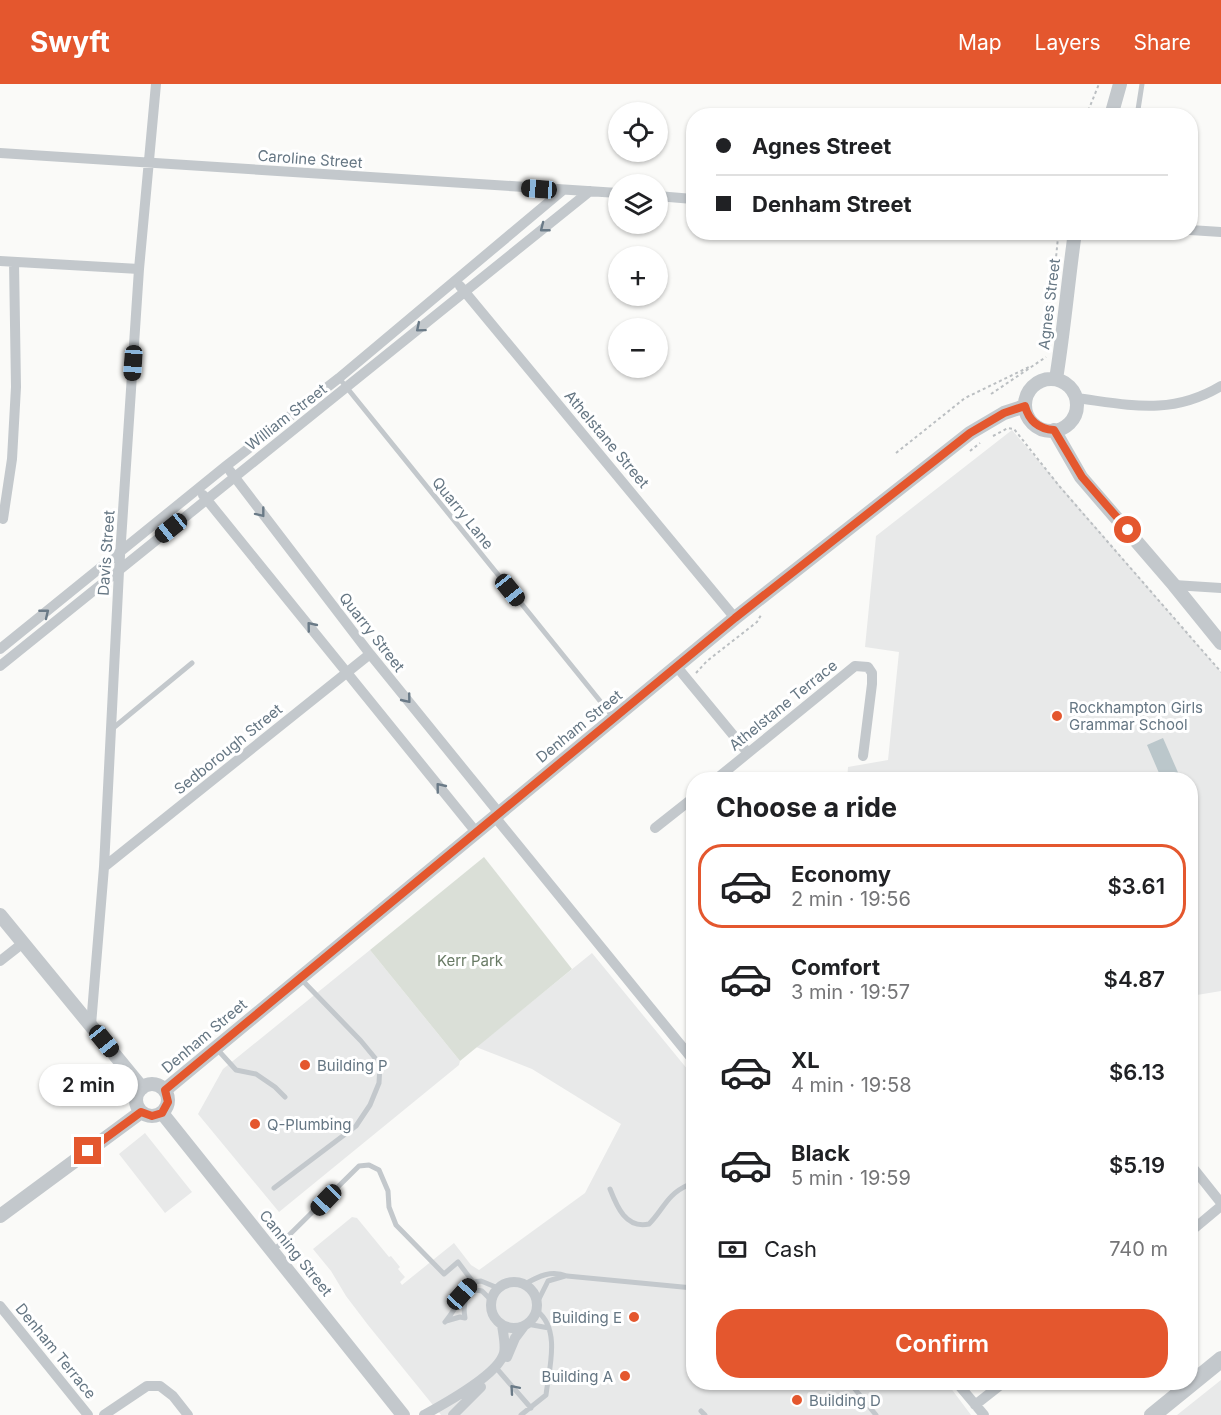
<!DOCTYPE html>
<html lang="en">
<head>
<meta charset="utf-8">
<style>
	:root { --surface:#fff; --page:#f6f6f6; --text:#202124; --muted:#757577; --line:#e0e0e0; --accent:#e4572e }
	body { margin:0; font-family:Inter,sans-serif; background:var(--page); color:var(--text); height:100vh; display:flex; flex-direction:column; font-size:22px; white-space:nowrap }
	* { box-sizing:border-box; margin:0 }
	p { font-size:20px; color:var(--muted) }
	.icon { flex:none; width:33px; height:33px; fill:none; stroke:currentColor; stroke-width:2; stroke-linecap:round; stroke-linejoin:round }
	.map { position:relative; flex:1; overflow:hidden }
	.sheet { position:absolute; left:686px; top:688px; width:512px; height:618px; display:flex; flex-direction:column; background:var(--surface); border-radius:24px; box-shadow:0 2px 4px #0004 }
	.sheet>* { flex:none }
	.hud { position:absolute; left:686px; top:24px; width:512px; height:132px; border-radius:24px; box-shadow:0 2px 4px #0004; display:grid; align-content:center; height:132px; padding:0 30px; background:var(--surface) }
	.fabs { position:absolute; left:608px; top:18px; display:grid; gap:12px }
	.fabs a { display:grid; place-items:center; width:60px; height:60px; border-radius:50%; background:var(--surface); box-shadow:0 2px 4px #0004; font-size:30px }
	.end { position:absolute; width:27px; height:27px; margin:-14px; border:8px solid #e4572e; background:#fff; box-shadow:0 0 0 3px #fff }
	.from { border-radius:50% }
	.bubble { position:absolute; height:42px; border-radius:21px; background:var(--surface); box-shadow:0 2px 4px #0004; font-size:20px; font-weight:600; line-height:42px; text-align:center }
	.car { position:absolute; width:18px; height:36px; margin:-18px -9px; border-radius:8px; box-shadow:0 0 4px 2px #0007; background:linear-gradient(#222 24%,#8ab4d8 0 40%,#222 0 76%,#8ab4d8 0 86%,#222 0) }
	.hud b { display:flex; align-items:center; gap:21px; height:57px; font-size:22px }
	.hud b+b { border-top:2px solid var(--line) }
	.hud i { width:15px; height:15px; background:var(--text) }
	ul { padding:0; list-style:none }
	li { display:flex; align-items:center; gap:18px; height:84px; margin:0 12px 9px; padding:0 18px; border:3px solid transparent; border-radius:24px }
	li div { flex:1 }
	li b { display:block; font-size:22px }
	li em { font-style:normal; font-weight:600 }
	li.on { border-color:var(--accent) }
	li>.icon { width:54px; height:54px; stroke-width:1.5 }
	h2 { padding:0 30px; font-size:27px; line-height:72px }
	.pay { display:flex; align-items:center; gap:15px; height:66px; padding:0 30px; font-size:22px }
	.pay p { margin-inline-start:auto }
	.cta { display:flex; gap:12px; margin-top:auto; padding:12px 30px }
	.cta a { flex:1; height:69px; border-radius:24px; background:var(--accent); color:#fff; font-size:24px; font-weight:600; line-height:69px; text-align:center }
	header { display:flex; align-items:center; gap:36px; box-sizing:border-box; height:84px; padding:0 30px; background:var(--accent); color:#fff }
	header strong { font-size:28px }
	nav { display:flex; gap:33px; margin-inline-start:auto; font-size:21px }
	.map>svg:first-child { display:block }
	.built { fill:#e8e9e9 }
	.green { fill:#dadfd7 }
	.water { fill:#bbc7cb }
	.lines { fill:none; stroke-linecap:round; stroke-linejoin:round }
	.path { stroke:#bbbfc2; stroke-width:2; stroke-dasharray:3 3; stroke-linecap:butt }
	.service { stroke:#c3c8cc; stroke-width:5 }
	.minor { stroke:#c3c8cc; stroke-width:10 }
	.tertiary { stroke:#c3c8cc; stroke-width:14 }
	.oneway { stroke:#6a7a87 }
	.route { stroke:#e4572e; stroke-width:8 }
	.poi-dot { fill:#e4572e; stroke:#fff; stroke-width:2 }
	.labels { text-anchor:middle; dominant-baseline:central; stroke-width:6; stroke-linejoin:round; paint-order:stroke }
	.street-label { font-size:15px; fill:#657683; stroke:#fff }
	.poi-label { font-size:15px; fill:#657683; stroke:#fff; text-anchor:start }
	.park-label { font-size:15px; fill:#687a64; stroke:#fff }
</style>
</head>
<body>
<header>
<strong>Swyft</strong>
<nav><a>Map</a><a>Layers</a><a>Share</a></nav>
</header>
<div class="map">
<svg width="1221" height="1331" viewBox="0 0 1221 1331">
	<rect width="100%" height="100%" fill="#fafaf8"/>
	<path class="built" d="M1012 346 1221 588V907L1197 911 1190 916V696H847L848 683 888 676 899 568 865 563 876 452Z
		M370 866 460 977 459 981 279 1128 198 1030 223 985Z
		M592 869 693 992V1299H947L971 1331H441L368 1241 346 1212 331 1187 313 1165 352 1133 357 1134 389 1173 391 1172 400 1183 398 1185 405 1193 400 1198 402 1201 454 1159 471 1181 479 1186 585 1109 621 1040 532 985 476 963Z
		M145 1049 192 1108 165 1129 119 1070Z
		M1221 1296V1331H1177Z"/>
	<path class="green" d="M484 773 572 885 460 977 370 866Z"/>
	<path class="water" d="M1163 654 1180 693 1174 696H1162L1147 661Z"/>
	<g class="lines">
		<path class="path" d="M1086 32 1099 0
			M1051 226 1058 153
			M991 310 1046 273
			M993 352 1008 344 1014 345 1060 403 1221 588
			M970 367 980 359
			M896 369 965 314 1031 282
			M696 589 707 577 757 538 761 531"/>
		<path class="service" d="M1137 32 1142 0
			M339 294 613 633
			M112 645 192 579
			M217 965 236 986 256 990 275 1003 285 1013
			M274 1104 356 1042 370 1021 379 999 380 980 361 957 301 895
			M610 1105C617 1123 626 1145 649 1140 664 1125 666 1111 688 1101L693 1103
			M274 1166 359 1082 369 1081 379 1086 388 1107 389 1123 396 1141 444 1190 458 1178 473 1198 475 1206
			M525 1200C539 1192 551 1186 567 1192L693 1204
			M538 1217 548 1197 565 1192
			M446 1237 460 1233 465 1234C463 1223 464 1211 475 1206L482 1207 491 1216
			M445 1238C456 1225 462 1210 473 1198L481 1197 498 1204
			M527 1240 549 1244
			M498 1286 531 1324
			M850 1299 876 1331
			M701 1327 705 1331
			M521 1331 546 1311C549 1285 561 1245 537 1227
			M1162 1331 1221 1283"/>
		<path class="minor" d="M0 69 618 109
			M657 112 693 115
			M1190 146 1221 148
			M0 177 139 185
			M460 202 735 534
			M1076 314C1130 321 1171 332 1221 302
			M230 387 370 570 499 729
			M203 411 476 748
			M3 435 12 375 16 303 14 178
			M1174 501 1221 504
			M0 565 226 382 339 294 562 107
			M0 582 590 107
			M677 583 748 669
			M715 696 855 582 868 583 872 589V600L863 672
			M495 733 693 976
			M655 744 693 714
			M104 783 370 570
			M0 877 23 859
			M91 941 104 783 119 487 139 185 156 0
			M1190 1080 1221 1119
			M1190 1148 1221 1122
			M491 1221a23 23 0 1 1 46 0a23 23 0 1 1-46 0Z
			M0 1222 88 1331
			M507 1273 515 1254 524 1242
			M957 1299 984 1331
			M975 1321 1003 1299
			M104 1331 147 1302H160L173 1312 188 1331
			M424 1331C444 1320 498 1291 504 1269 506 1261 503 1249 502 1241
			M453 1331 481 1303"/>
		<path class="tertiary" d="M1111 32 1120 0
			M1056 295C1064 246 1068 197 1075 148
			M1025 321a26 26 0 1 1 52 0a26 26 0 1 1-52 0Z
			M1054 346 1081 393 1174 501 1221 559
			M0 831 142 1004
			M136 1016a16 16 0 1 1 32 0a16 16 0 1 1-32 0Z
			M165 1006 735 534 970 349 1004 329 1025 322
			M162 1029 403 1331
			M0 1132 141 1028
			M1151 1331 1221 1274"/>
	</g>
	<defs><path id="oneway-chevron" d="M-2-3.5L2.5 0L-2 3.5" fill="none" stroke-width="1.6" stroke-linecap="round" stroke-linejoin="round" transform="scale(1.5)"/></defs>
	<g class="oneway">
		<use href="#oneway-chevron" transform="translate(544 144) rotate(142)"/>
		<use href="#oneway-chevron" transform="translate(420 244) rotate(140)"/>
		<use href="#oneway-chevron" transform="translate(261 429) rotate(52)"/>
		<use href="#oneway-chevron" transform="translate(45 529) rotate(-39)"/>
		<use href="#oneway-chevron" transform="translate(311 542) rotate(-129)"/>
		<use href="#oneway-chevron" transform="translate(407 615) rotate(51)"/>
		<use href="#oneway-chevron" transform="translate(440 703) rotate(-129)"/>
		<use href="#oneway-chevron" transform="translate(514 1305) rotate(-131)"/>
	</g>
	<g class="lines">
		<path class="route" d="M88 1067 141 1028 152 1032 162 1029 168 1018 165 1006 735 534 970 349 1004 329 1025 322C1029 337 1038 345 1054 346L1082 393 1128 446"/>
	</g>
	<g class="poi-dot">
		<circle cx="1057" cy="632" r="6"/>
		<circle cx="305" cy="981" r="6"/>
		<circle cx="255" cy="1040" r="6"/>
		<circle cx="634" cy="1233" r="6"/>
		<circle cx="625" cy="1292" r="6"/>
		<circle cx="797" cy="1316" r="6"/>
	</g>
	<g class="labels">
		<g class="street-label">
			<text transform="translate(310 75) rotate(4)">Caroline Street</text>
			<text transform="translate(1049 220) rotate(-83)">Agnes Street</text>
			<text transform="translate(286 333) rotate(-38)">William Street</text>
			<text transform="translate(607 355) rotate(50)">Athelstane Street</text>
			<text transform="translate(463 429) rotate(51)">Quarry Lane</text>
			<text transform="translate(106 469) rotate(-86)">Davis Street</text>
			<text transform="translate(372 548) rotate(52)">Quarry Street</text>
			<text transform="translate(783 621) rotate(-39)">Athelstane Terrace</text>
			<text transform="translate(579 642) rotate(-39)">Denham Street</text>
			<text transform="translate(228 665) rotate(-39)">Sedborough Street</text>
			<text transform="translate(204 952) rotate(-40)">Denham Street</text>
			<text transform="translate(296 1169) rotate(51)">Canning Street</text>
			<text transform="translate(56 1267) rotate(51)">Denham Terrace</text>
		</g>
		<g class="poi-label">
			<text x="1069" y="623">Rockhampton Girls<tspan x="1069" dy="17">Grammar School</tspan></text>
			<text x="317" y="981">Building P</text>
			<text x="267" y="1040">Q-Plumbing</text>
			<text x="622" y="1233" text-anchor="end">Building E</text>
			<text x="613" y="1292" text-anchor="end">Building A</text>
			<text x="809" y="1316">Building D</text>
		</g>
		<g class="park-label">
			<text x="470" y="876">Kerr Park</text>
		</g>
	</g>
</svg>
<div class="fabs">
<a><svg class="icon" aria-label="locate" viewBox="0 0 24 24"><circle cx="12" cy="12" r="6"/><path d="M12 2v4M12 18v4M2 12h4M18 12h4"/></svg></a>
<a><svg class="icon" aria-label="layers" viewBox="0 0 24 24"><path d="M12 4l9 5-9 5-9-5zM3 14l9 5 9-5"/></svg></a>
<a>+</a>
<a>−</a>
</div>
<i class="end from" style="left:1128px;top:446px"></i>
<i class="end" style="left:88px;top:1067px"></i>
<div class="bubble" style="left:39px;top:980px;width:99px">2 min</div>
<i class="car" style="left:539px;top:105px;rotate:274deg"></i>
<i class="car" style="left:133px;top:279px;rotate:184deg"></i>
<i class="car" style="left:171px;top:444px;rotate:231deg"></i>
<i class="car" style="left:510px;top:506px;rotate:141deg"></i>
<i class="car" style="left:104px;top:957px;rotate:141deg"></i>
<i class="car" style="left:326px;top:1116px;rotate:224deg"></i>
<i class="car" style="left:462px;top:1210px;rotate:42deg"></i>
<div class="hud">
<b><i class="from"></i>Agnes Street</b>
<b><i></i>Denham Street</b>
</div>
<section class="sheet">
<h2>Choose a ride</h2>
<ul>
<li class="on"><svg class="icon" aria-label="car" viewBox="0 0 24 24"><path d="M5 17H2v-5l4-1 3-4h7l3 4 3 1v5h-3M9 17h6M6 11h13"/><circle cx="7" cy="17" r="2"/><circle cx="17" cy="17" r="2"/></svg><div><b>Economy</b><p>2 min · 19:56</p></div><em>$3.61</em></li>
<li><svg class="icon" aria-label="car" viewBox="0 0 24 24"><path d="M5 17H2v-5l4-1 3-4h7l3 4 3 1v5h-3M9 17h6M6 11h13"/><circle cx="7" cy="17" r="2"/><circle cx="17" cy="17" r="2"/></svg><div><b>Comfort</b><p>3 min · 19:57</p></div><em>$4.87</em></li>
<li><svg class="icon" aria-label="car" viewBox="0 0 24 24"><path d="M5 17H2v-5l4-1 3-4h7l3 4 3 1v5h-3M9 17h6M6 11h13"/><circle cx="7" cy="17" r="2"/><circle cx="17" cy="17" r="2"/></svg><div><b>XL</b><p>4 min · 19:58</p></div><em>$6.13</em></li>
<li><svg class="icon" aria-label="car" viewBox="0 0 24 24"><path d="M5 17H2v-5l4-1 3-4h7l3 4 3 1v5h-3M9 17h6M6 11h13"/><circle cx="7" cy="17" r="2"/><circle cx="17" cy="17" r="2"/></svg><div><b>Black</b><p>5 min · 19:59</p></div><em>$5.19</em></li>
</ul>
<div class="pay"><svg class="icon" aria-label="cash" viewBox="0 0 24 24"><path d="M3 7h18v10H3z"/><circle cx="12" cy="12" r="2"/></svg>Cash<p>740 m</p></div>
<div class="cta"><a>Confirm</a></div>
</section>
</div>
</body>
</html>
